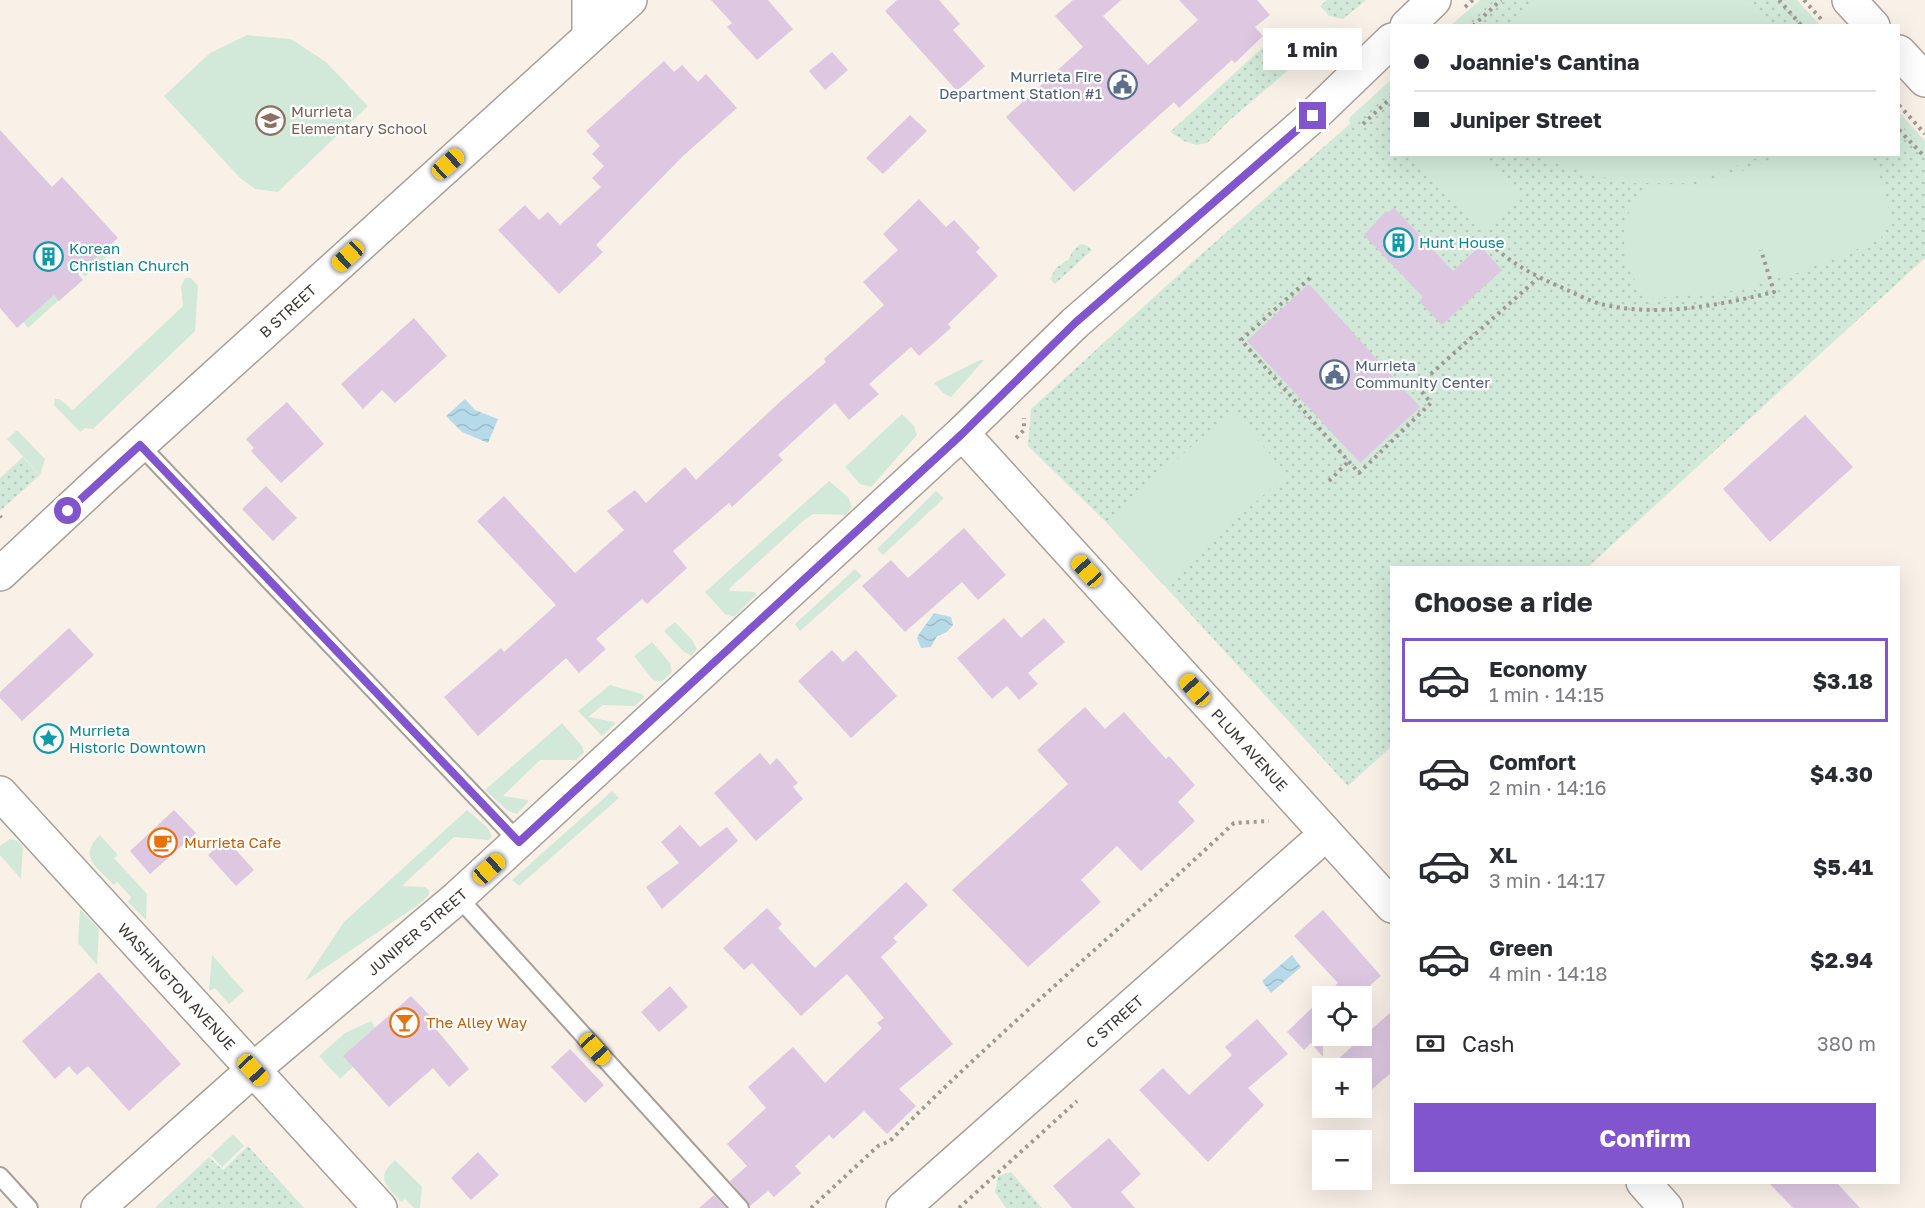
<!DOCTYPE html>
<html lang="en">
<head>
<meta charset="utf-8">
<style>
	:root { --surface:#fff; --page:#f7f7f7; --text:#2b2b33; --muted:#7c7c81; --line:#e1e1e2; --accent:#8055ce }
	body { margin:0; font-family:"Golos Text",sans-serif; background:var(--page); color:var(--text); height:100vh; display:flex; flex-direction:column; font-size:22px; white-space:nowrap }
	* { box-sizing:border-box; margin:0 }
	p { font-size:20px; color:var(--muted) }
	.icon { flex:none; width:33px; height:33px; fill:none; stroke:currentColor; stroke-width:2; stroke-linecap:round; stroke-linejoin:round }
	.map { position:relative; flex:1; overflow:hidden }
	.sheet { position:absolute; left:1390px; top:566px; width:510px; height:618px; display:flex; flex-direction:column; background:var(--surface); border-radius:0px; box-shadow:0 6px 24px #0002 }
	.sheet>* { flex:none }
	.top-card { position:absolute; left:1390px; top:24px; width:510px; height:132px; border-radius:0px; box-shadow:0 6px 24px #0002; display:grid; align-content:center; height:132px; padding:0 24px; background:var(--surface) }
	.buttons { position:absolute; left:1312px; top:986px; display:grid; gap:12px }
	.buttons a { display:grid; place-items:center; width:60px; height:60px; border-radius:0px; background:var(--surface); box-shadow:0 6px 24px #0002; font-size:30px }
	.end { position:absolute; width:27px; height:27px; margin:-14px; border:8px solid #8055ce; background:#fff; box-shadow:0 0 0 3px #fff }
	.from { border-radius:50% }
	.bubble { position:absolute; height:42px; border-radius:0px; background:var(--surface); box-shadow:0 6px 24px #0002; font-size:20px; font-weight:700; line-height:42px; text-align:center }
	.car { position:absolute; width:18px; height:36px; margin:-18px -9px; border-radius:8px; box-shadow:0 0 4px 2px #0007; background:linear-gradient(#f5c518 24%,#345 0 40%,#f5c518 0 76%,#345 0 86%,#f5c518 0) }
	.top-card b { display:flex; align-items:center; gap:21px; height:57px; font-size:22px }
	.top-card b+b { border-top:2px solid var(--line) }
	.top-card i { width:15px; height:15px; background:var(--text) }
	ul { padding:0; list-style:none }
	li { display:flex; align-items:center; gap:18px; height:84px; margin:0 12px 9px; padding:0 12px; border:3px solid transparent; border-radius:0px }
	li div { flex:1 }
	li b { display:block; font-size:22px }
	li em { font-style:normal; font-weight:700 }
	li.on { border-color:var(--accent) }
	li>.icon { width:54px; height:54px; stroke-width:1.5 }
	h2 { padding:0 24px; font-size:27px; line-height:72px }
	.pay { display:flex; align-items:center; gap:15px; height:66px; padding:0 24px; font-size:22px }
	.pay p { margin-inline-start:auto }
	.primary-button { display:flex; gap:12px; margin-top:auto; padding:12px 24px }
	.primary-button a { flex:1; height:69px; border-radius:0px; background:var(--accent); color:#fff; font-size:24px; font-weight:700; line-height:69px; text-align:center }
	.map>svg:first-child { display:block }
	.grass { fill:url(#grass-dots) }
	.garden { fill:#d2e9d9 }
	.water { fill:url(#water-waves) }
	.building { fill:#ddc7e1 }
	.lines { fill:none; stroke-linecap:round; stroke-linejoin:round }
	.service-casing { stroke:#a8a098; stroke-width:20 }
	.minor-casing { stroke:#a8a098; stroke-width:36 }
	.tertiary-casing { stroke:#a8a098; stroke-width:36 }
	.secondary-casing { stroke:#a8a098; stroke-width:36 }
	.path { stroke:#9f9993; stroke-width:4; stroke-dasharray:3 4.5; stroke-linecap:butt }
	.service { stroke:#fff; stroke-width:16 }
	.minor { stroke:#fff; stroke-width:33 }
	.tertiary { stroke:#fff; stroke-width:33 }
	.secondary { stroke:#fff; stroke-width:33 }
	.route { stroke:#8055ce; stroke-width:8 }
	.labels { text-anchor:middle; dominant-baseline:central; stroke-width:4.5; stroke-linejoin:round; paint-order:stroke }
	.service-label { font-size:15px; fill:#4e5e75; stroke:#fff; text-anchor:end }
	.education-label { font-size:15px; fill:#785e54; stroke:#fff; text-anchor:start }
	.culture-label { font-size:15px; fill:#0d838f; stroke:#fff; text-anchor:start }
	.street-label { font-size:15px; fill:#3b3835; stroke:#fff }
	.food-label { font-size:15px; fill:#c56008; stroke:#fff; text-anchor:start }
</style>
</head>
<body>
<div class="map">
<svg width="1925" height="1208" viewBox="0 0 1925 1208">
	<defs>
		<pattern id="grass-dots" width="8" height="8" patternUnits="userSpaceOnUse" patternTransform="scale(1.5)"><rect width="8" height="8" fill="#d2e9d9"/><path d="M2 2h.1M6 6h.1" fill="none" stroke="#b5c9bb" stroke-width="1.8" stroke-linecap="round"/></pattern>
		<pattern id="water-waves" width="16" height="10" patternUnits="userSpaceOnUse" patternTransform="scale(1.5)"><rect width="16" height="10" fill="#b7dae9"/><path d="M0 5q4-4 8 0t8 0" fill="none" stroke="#9ebcc8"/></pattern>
	</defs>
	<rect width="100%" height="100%" fill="#f9f1e8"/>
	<path class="grass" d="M1327 0H1366L1343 19 1329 16 1320 6Z
		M1490 0H1791L1815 26H1461Z
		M1280 32H1290L1297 41 1300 60 1230 120 1207 143 1196 145 1184 141 1170 132Z
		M1392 87V154H1899V117L1925 145V258L1588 567H1392V746L1348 786 1107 523 1028 446 1031 409 1197 258Z
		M1080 244 1086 245 1092 250 1055 284 1050 279 1056 268 1069 259 1072 252Z
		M23 457 40 475 0 511V478Z
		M248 1146 304 1208H155L209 1157 223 1170Z
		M1011 1172 1042 1208H1006L995 1192 998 1176Z"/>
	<path class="garden" d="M1480 0H1494L1466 25H1451Z
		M1537 0H1750L1774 25H1509Z
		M1787 0H1797L1820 25H1811Z
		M247 35 291 39 326 62 368 106 278 192 255 189 240 178 164 96 210 53Z
		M1392 79V91L1353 126 1349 121 1350 117Z
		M1899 112 1925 141V151L1899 122Z
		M1408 155H1477L1521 198 1488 231Z
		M1533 155H1764L1742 164 1689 183H1630L1581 172Z
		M1781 155H1863L1876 167 1884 188 1890 216 1880 240 1797 273 1731 291 1652 298 1637 285 1625 257 1624 228 1632 203 1645 188 1690 186 1749 169Z
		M113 243 114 250 85 277 80 271Z
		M185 278H191L198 286 195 331 93 429 85 428 80 432 54 405 55 399H59L73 410 183 306 181 287Z
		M54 295 59 300 28 328 23 322Z
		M980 360H984L951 397 943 393 934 383Z
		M1232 410 1287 474 1163 585 1107 523Z
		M902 414 914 426 917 435 871 487 860 484 845 467Z
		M17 430 45 459 40 475 7 439Z
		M829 481 848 497 852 507 846 515 813 514 803 521 729 589 731 591 755 592 756 595 734 617 725 614 705 592Z
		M936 491 944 498 883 555 877 549Z
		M855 569 862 576 800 631 795 624Z
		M675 622 692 640 697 649 692 656 684 652 664 631Z
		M652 642 670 663 672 672 661 682 653 680 634 656Z
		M610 685 642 694 644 697 635 706 603 705 588 717 614 722 615 724 602 736 578 711Z
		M562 723 582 746 584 753 576 760H540L503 796 528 800V802L517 814 508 811 485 790Z
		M612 791 619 798 519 886 512 880Z
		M467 810 488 828 492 837 488 840 454 837 402 886 425 887 429 890V895L418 905 304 982 344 922Z
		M100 835 118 855 114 858 147 894 146 920 128 902 131 897 117 882 114 885C97 867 77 857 100 835Z
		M10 839 18 841 23 846 21 879 0 855V846Z
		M80 909 99 929 97 965 78 943Z
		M212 955 244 991 229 1004 215 988 209 991Z
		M371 1021 375 1028 344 1057 353 1067 340 1079 319 1056 345 1033Z
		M233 1134 244 1146 222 1167 211 1155Z
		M395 1160 422 1187 420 1208H414L405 1199 401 1202C386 1185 375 1178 395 1160Z"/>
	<path class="water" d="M465 399 475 410 498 419 488 443 462 432 446 416Z
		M934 613 951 617 953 625 947 632 937 636 931 647 921 648 917 638 919 634Z
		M1292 955 1301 967 1271 993 1262 981Z"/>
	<path class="building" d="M711 0H768L793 29 757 60 727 27 732 23Z
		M897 0H939L960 24 953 30 985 66 957 91 885 11Z
		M1073 0H1121L1103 16 1148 65 1198 20 1179 0H1257L1270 15 1255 27 1263 36 1235 63 1232 60 1179 108 1174 102 1074 192 1006 117 1083 47 1055 16Z
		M832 52 848 70 825 90 809 71Z
		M664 61 674 72 682 65 698 82 706 74 737 108 683 156 596 245 603 252 559 294 498 230 525 205 539 220 548 212 560 225 601 187 592 178 604 166 592 154 600 146 586 131Z
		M910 115 927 131 883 174 866 158Z
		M0 130 52 187 62 177 118 238 78 274 83 280 59 301 54 295 17 328 0 308Z
		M919 199 946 227 954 220 980 248 976 252 998 276 948 324 951 328 919 356 911 347 869 384 879 394 849 420 835 403 778 455 783 460 732 507 729 503 673 551 687 568 647 604 642 599 596 639 606 649 579 673 566 658 478 736 444 697 501 648 504 652 556 605 477 521 504 496 575 573 624 530 607 511 635 490 646 503 685 467 696 480 783 399 826 362 824 359 884 305 863 282 898 250 883 234Z
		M1394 208 1453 271 1480 246 1502 270 1442 325 1419 301 1423 297 1364 235 1386 211 1388 213Z
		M1309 284 1420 407 1360 463 1247 341Z
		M414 318 447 356 395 403 382 390 363 409 341 384Z
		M287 402 324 444 281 483 251 451 254 448 246 439Z
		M1805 415 1853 467 1770 542 1723 489Z
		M266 486 297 518 273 541 242 509Z
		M964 528 1006 575 978 600 962 582 905 632 862 586 891 560 908 578Z
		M1004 618 1021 638 1044 618 1065 642 1028 673 1038 684 1019 700 1007 686 992 699 957 658Z
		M69 628 94 655 22 721 0 698V692Z
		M832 650 843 662 856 650 897 696 851 738 798 681Z
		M1085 707 1105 729 1124 712 1166 759 1169 756 1195 785 1178 802 1195 821 1141 871 1117 846 1081 880 1101 902 1028 967 952 890 1068 784 1037 750Z
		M760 753 770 765 777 758 798 783 793 787 803 799 756 841 714 793Z
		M174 810 196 833 150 874 130 851Z
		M680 825 700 847 727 827 738 841 662 909 646 887 679 863 661 842Z
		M226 839 254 870 236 886 208 855Z
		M906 882 928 905 893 938 897 942 881 957 953 1044 899 1089 916 1106 887 1134 864 1111 833 1139 829 1135 795 1166 801 1173 774 1197 768 1191 750 1206 730 1181 747 1166 727 1144 766 1108 748 1087 793 1047 825 1083 882 1028 877 1023 884 1018 847 974 801 1016 752 963 744 970 723 948 767 908 782 924 778 928 815 968Z
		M1323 910 1381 976 1358 996H1324L1338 983 1294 936Z
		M99 972 181 1064 129 1111 88 1066 77 1075 69 1066 55 1079 22 1041Z
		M670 986 688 1007 659 1032 641 1012Z
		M411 996 434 1020 431 1023 469 1069 449 1087 433 1068 389 1107 343 1056Z
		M1323 997V1057L1311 1043 1304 1050 1287 1032Z
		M1392 1011V1072L1362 1098V1068H1328Z
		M1257 1019 1288 1054 1248 1088 1264 1105 1208 1162 1139 1090 1163 1068 1189 1095 1232 1055 1225 1047Z
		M570 1049 604 1085 585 1103 551 1067Z
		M1109 1138 1141 1174 1121 1192 1135 1208H1072L1053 1186Z
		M478 1152 499 1175 471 1200 451 1178Z
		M1768 1182H1836L1860 1208H1793Z
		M714 1195 726 1208H699Z"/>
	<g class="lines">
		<defs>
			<path id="service" d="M140 445 519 842
				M458 897 740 1208
				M0 1176 29 1208"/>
			<g id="minor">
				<path d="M589 0V37"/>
				<path id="s1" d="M962 433 1392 906"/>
				<path d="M1643 1182 1666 1208"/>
				<path id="s2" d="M903 1208 1326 834"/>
			</g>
			<g id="tertiary">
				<path d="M1849 0 1873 26"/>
				<path d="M1407 26 1434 0"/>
				<path d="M1899 52 1925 80"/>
				<path id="s3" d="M0 574 102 479 630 0"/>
				<path id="s4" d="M98 1208 253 1070 458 897 962 433 1075 323 1313 116 1392 40"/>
			</g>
			<g id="secondary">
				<path id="s5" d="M0 793 380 1208"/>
			</g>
		</defs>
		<use href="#service" class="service-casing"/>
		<use href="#minor" class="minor-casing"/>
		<use href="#tertiary" class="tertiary-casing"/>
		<use href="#secondary" class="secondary-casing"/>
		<path class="path" d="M1779 0 1802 26
			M1804 0 1821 19
			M1465 7 1473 0
			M1473 26 1501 0
			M1899 105 1925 134
			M1363 124 1392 97
			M1899 130 1925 157
			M1485 239C1509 262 1532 275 1563 288 1576 294 1591 302 1605 305 1662 317 1719 305 1774 292L1761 250
			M1310 278 1241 340 1359 473 1431 403 1417 386
			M1414 389 1538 278
			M1016 438 1024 430V418
			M1329 481 1348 462
			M0 516 1 518
			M811 1208 878 1146 890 1141C1000 1030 1120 930 1234 823L1269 821
			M959 1208 1077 1101"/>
		<use href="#service" class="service"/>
		<use href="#minor" class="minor"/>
		<use href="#tertiary" class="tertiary"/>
		<use href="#secondary" class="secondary"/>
	</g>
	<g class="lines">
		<path class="route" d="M68 511 140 445 519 842 962 434 1075 323 1313 116"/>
	</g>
	<defs>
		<symbol id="civic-ring" viewBox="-11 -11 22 22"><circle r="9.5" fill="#fff" stroke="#5c6f8a" stroke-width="1.5"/><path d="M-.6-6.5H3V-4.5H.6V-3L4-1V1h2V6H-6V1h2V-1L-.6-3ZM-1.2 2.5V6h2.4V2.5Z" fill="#5c6f8a"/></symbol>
		<symbol id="school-ring" viewBox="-11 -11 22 22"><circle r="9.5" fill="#fff" stroke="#8d6e63" stroke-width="1.5"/><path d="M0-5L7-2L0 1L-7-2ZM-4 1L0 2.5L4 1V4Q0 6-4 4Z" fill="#8d6e63"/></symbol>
		<symbol id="building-ring" viewBox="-11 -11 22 22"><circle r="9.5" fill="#fff" stroke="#0f9aa8" stroke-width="1.5"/><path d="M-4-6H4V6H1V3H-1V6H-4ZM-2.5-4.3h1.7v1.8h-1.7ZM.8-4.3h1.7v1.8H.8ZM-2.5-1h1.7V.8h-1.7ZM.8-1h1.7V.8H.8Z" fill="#0f9aa8"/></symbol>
		<symbol id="sight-ring" viewBox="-11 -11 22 22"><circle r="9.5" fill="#fff" stroke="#0f9aa8" stroke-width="1.5"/><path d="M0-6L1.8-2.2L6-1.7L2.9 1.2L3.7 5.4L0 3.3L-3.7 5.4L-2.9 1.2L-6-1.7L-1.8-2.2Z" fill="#0f9aa8"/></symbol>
		<symbol id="cafe-ring" viewBox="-11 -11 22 22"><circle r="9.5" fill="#fff" stroke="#e8710a" stroke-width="1.5"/><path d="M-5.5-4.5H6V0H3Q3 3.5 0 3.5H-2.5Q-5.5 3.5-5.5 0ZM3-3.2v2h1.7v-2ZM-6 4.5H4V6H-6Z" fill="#e8710a"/></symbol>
		<symbol id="bar-ring" viewBox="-11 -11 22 22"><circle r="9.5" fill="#fff" stroke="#e8710a" stroke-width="1.5"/><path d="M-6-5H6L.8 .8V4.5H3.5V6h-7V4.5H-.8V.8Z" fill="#e8710a"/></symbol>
	</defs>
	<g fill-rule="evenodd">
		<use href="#civic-ring" x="1106" y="68" width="33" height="33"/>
		<use href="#school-ring" x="254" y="104" width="33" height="33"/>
		<use href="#building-ring" x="1382" y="226" width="33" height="33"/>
		<use href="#building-ring" x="32" y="240" width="33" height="33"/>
		<use href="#civic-ring" x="1318" y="358" width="33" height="33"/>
		<use href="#sight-ring" x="32" y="722" width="33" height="33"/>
		<use href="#cafe-ring" x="146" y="826" width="33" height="33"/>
		<use href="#bar-ring" x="388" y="1006" width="33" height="33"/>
	</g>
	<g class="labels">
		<g class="service-label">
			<text x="1102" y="76">Murrieta Fire<tspan x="1102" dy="17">Department Station #1</tspan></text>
			<text x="1355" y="365" text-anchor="start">Murrieta<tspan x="1355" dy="17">Community Center</tspan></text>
		</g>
		<g class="education-label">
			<text x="291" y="111">Murrieta<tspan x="291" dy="17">Elementary School</tspan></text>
		</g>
		<g class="culture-label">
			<text x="1419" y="242">Hunt House</text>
			<text x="69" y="248">Korean<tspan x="69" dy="17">Christian Church</tspan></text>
			<text x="69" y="730">Murrieta<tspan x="69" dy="17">Historic Downtown</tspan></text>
		</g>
		<g class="street-label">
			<text stroke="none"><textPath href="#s3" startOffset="390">B STREET</textPath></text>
			<text stroke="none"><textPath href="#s1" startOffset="428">PLUM AVENUE</textPath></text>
			<text stroke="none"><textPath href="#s4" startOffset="422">JUNIPER STREET</textPath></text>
			<text stroke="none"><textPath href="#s5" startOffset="262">WASHINGTON AVENUE</textPath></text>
			<text stroke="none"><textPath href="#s2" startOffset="282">C STREET</textPath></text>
		</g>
		<g class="food-label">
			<text x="184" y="842">Murrieta Cafe</text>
			<text x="426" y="1022">The Alley Way</text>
		</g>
	</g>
</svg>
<div class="buttons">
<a><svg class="icon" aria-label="locate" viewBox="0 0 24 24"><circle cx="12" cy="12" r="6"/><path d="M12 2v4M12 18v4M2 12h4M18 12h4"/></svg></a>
<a>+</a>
<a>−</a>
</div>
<i class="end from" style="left:68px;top:511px"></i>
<i class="end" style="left:1313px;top:116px"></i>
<div class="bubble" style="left:1263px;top:28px;width:99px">1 min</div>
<i class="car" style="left:448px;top:164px;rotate:48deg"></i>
<i class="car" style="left:348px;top:256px;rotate:227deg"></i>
<i class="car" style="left:1087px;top:571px;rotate:318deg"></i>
<i class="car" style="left:1195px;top:690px;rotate:318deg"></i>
<i class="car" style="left:489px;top:869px;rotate:48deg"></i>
<i class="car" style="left:595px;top:1049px;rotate:138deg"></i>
<i class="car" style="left:253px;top:1070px;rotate:137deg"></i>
<div class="top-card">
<b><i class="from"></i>Joannie's Cantina</b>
<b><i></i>Juniper Street</b>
</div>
<section class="sheet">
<h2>Choose a ride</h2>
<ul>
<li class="on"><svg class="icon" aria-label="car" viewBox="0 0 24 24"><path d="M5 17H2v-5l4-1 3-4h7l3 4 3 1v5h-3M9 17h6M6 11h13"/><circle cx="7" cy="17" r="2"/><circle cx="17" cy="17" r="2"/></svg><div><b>Economy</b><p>1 min · 14:15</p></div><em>$3.18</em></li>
<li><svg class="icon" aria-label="car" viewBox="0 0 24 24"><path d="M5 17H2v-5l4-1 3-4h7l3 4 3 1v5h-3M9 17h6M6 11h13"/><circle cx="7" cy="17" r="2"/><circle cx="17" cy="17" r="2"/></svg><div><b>Comfort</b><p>2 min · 14:16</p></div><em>$4.30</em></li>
<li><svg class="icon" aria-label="car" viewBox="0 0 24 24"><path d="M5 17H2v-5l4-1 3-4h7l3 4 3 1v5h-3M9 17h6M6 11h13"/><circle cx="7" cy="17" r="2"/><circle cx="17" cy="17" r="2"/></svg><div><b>XL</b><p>3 min · 14:17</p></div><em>$5.41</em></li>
<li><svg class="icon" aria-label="car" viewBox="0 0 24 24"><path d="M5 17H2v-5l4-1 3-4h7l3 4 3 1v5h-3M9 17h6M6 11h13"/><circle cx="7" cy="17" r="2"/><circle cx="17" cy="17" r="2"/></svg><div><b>Green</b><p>4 min · 14:18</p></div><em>$2.94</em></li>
</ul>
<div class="pay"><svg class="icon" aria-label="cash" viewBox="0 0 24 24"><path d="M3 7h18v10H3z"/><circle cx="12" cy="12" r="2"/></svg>Cash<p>380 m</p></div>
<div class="primary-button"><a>Confirm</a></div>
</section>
</div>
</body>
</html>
